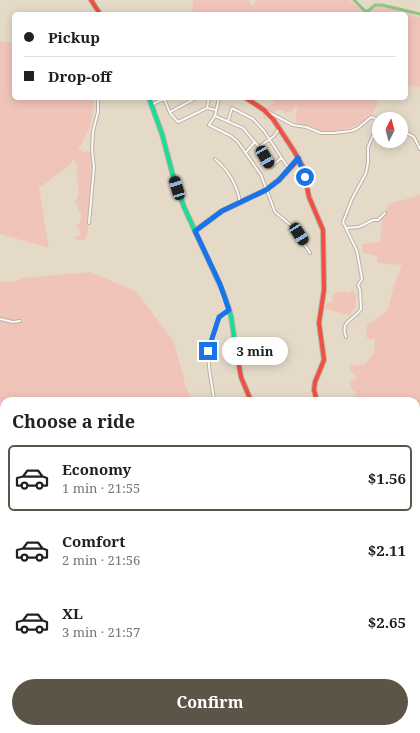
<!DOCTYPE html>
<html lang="en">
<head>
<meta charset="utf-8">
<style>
	:root { --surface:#fff; --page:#f2f2f2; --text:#202124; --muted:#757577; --line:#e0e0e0; --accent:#5c5447 }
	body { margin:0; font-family:"Noto Serif",serif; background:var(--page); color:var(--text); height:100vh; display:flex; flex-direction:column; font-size:15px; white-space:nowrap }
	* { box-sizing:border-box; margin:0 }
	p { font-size:13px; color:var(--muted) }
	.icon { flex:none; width:22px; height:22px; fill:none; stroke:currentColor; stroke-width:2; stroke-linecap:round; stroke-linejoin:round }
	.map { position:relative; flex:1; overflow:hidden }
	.sheet { position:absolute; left:0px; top:397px; width:420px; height:336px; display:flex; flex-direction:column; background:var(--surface); border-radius:12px 12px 0 0; box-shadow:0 2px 10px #0003 }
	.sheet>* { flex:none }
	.hud { position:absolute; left:12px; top:12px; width:396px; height:88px; border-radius:6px; box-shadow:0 2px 10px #0003; display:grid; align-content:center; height:88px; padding:0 12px; background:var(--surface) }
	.needle { width:26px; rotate:6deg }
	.tools { position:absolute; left:372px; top:112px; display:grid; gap:8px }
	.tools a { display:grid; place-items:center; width:36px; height:36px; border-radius:50%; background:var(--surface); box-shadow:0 2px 10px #0003; font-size:20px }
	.end { position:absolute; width:18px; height:18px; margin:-9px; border:5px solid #1a73e8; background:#fff; box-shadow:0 0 0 2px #fff }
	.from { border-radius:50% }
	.bubble { position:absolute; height:28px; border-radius:14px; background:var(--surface); box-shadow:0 2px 10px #0003; font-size:13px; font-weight:700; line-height:28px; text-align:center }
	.car { position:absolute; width:12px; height:24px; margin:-12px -6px; border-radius:5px; box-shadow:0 0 3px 1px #0007; background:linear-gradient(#222 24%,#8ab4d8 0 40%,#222 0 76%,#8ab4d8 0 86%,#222 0) }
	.hud b { display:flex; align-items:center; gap:14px; height:38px; font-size:15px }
	.hud b+b { border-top:1px solid var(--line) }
	.hud i { width:10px; height:10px; background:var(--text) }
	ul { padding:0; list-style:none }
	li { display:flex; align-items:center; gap:12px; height:66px; margin:0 8px 6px; padding:0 4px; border:2px solid transparent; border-radius:6px }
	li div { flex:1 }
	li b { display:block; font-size:15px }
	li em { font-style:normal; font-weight:700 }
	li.selected { border-color:var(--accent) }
	li>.icon { width:36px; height:36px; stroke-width:1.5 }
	h2 { padding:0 12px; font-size:18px; line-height:48px }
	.cta { display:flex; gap:8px; margin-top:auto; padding:8px 12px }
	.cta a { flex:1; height:46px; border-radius:24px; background:var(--accent); color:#fff; font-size:16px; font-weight:700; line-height:46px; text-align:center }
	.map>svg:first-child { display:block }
	.green { fill:#f1c4ba }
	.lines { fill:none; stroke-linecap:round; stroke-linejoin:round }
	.river { stroke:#8fc681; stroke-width:3 }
	.street-casing { stroke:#bab1a3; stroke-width:4 }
	.fast-casing { stroke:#bab1a3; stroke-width:6 }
	.jam-casing { stroke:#bab1a3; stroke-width:6 }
	.street { stroke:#fbf9f7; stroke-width:2 }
	.fast { stroke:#16e098; stroke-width:4 }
	.jam { stroke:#f24e42; stroke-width:4 }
	.route { stroke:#1a73e8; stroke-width:5 }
</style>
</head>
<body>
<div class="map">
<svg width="420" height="733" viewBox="0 0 420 733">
	<rect width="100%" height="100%" fill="#e5dac8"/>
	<path class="green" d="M193 0H248L253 6 256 0H349L365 12H369L376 7 382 6 420 17V87L406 85V14H192Z
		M0 41 14 43V98H95L90 127 78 150H82L83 154 86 151H91L93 168 90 170 92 172C92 186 90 199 88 213 87 220 89 228 87 235 87 238 86 238 84 240H77L75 237 81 235 79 229 77 227 78 224H80L81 212 79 211 75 201C82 194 77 186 77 178 76 174 77 171 78 167L75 162V157L70 165 39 188 49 248 0 234Z
		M270 98H382L378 99C377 103 376 108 374 111 365 126 338 133 321 131 312 129 303 125 295 121L297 108 295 107 291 113 288 111 285 114 282 110H277L264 120 262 110 275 102Z
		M420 194V497L416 495V401H354L357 393 351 389 350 383 357 377 351 372 350 366 365 364 374 353 375 338 370 340 366 337 367 325 388 310 394 285 402 265 378 263 377 256 363 253 362 244 380 242 382 217 388 205C399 199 410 200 420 194Z
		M90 272 137 292 174 342 186 387 193 401H4V552L0 553V282H13L23 278Z
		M353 290C359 300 356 306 350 315L325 309 326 304 332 302 333 294 341 291 349 293Z
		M4 574V672L0 674V578Z
		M341 729H399L397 730 398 733H341Z"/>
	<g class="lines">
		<path class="river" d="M354 0 365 11H368L375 5H382L420 14"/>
		<defs>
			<path id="street" d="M164 98 170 113 178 122 207 108 209 98
				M219 98 215 116 209 125 231 136 238 142 261 175 275 212 293 227 310 253
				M153 104 166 98
				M207 108 216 110
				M266 111 293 125 306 127 321 133H333L351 131 358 128 371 117 379 120
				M170 112 196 98
				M215 116 243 128 259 147 271 167 281 158
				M228 121 232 108 253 119 264 131 289 169
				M401 130 414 137 420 149
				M259 147 274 136 279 129
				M246 152 255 142
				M215 159C228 170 237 185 240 202
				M89 223 94 167 92 150 93 131 98 112V98
				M346 228 359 227 373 220H378L385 213
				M0 319 13 322 20 321
				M346 337C340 320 353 321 361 309L360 290 358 285 362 279 357 251 343 222 352 199 366 173 368 163V147L375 131 377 120
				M214 401C211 371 203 361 215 330 218 321 219 316 228 310
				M416 525 420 527
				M416 534 418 535
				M416 538 420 539
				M416 567 420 569
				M416 659 420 669
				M242 729 245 733
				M317 729 318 733
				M340 733V729"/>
			<path id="fast" d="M149 98 162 134 172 172 184 207 224 294 231 316 235 343
				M416 502 420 500"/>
			<path id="jam" d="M91 0 100 14
				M246 98 264 110 273 119 294 151 303 167 309 197 323 230 324 290 319 323 324 360 315 382 314 390 317 401
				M195 231 222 211 266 190 279 180 299 159
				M235 343 241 377 251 401"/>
		</defs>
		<use href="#street" class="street-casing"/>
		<use href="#fast" class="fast-casing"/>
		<use href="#jam" class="jam-casing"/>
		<use href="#street" class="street"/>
		<use href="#fast" class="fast"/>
		<use href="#jam" class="jam"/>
	</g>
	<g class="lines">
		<path class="route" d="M208 351 219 317 229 310 220 284 195 231 222 211 266 190 279 180 298 158 305 177"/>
	</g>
</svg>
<div class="tools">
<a><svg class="needle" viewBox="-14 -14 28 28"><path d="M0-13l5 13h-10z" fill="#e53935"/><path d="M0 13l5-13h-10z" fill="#757577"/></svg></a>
</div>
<i class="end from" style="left:305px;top:177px"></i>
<i class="end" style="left:208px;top:351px"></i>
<div class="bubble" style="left:222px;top:337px;width:66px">3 min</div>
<i class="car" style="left:265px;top:157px;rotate:150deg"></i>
<i class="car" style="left:177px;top:188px;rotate:343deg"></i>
<i class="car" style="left:299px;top:234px;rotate:147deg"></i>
<div class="hud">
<b><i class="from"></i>Pickup</b>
<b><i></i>Drop-off</b>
</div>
<section class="sheet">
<h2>Choose a ride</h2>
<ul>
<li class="selected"><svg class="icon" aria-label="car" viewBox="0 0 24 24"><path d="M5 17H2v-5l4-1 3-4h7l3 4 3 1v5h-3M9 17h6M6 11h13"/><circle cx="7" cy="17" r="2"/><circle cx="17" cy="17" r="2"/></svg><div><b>Economy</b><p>1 min · 21:55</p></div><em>$1.56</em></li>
<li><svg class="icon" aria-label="car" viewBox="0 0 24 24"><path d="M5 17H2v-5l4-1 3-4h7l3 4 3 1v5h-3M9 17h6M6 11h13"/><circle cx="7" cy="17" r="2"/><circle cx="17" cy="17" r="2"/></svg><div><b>Comfort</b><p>2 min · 21:56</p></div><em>$2.11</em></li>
<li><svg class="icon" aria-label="car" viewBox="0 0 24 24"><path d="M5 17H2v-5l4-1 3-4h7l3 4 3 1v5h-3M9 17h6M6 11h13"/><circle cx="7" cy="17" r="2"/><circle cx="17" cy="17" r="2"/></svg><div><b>XL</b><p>3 min · 21:57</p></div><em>$2.65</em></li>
</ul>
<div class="cta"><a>Confirm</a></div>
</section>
</div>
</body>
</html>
